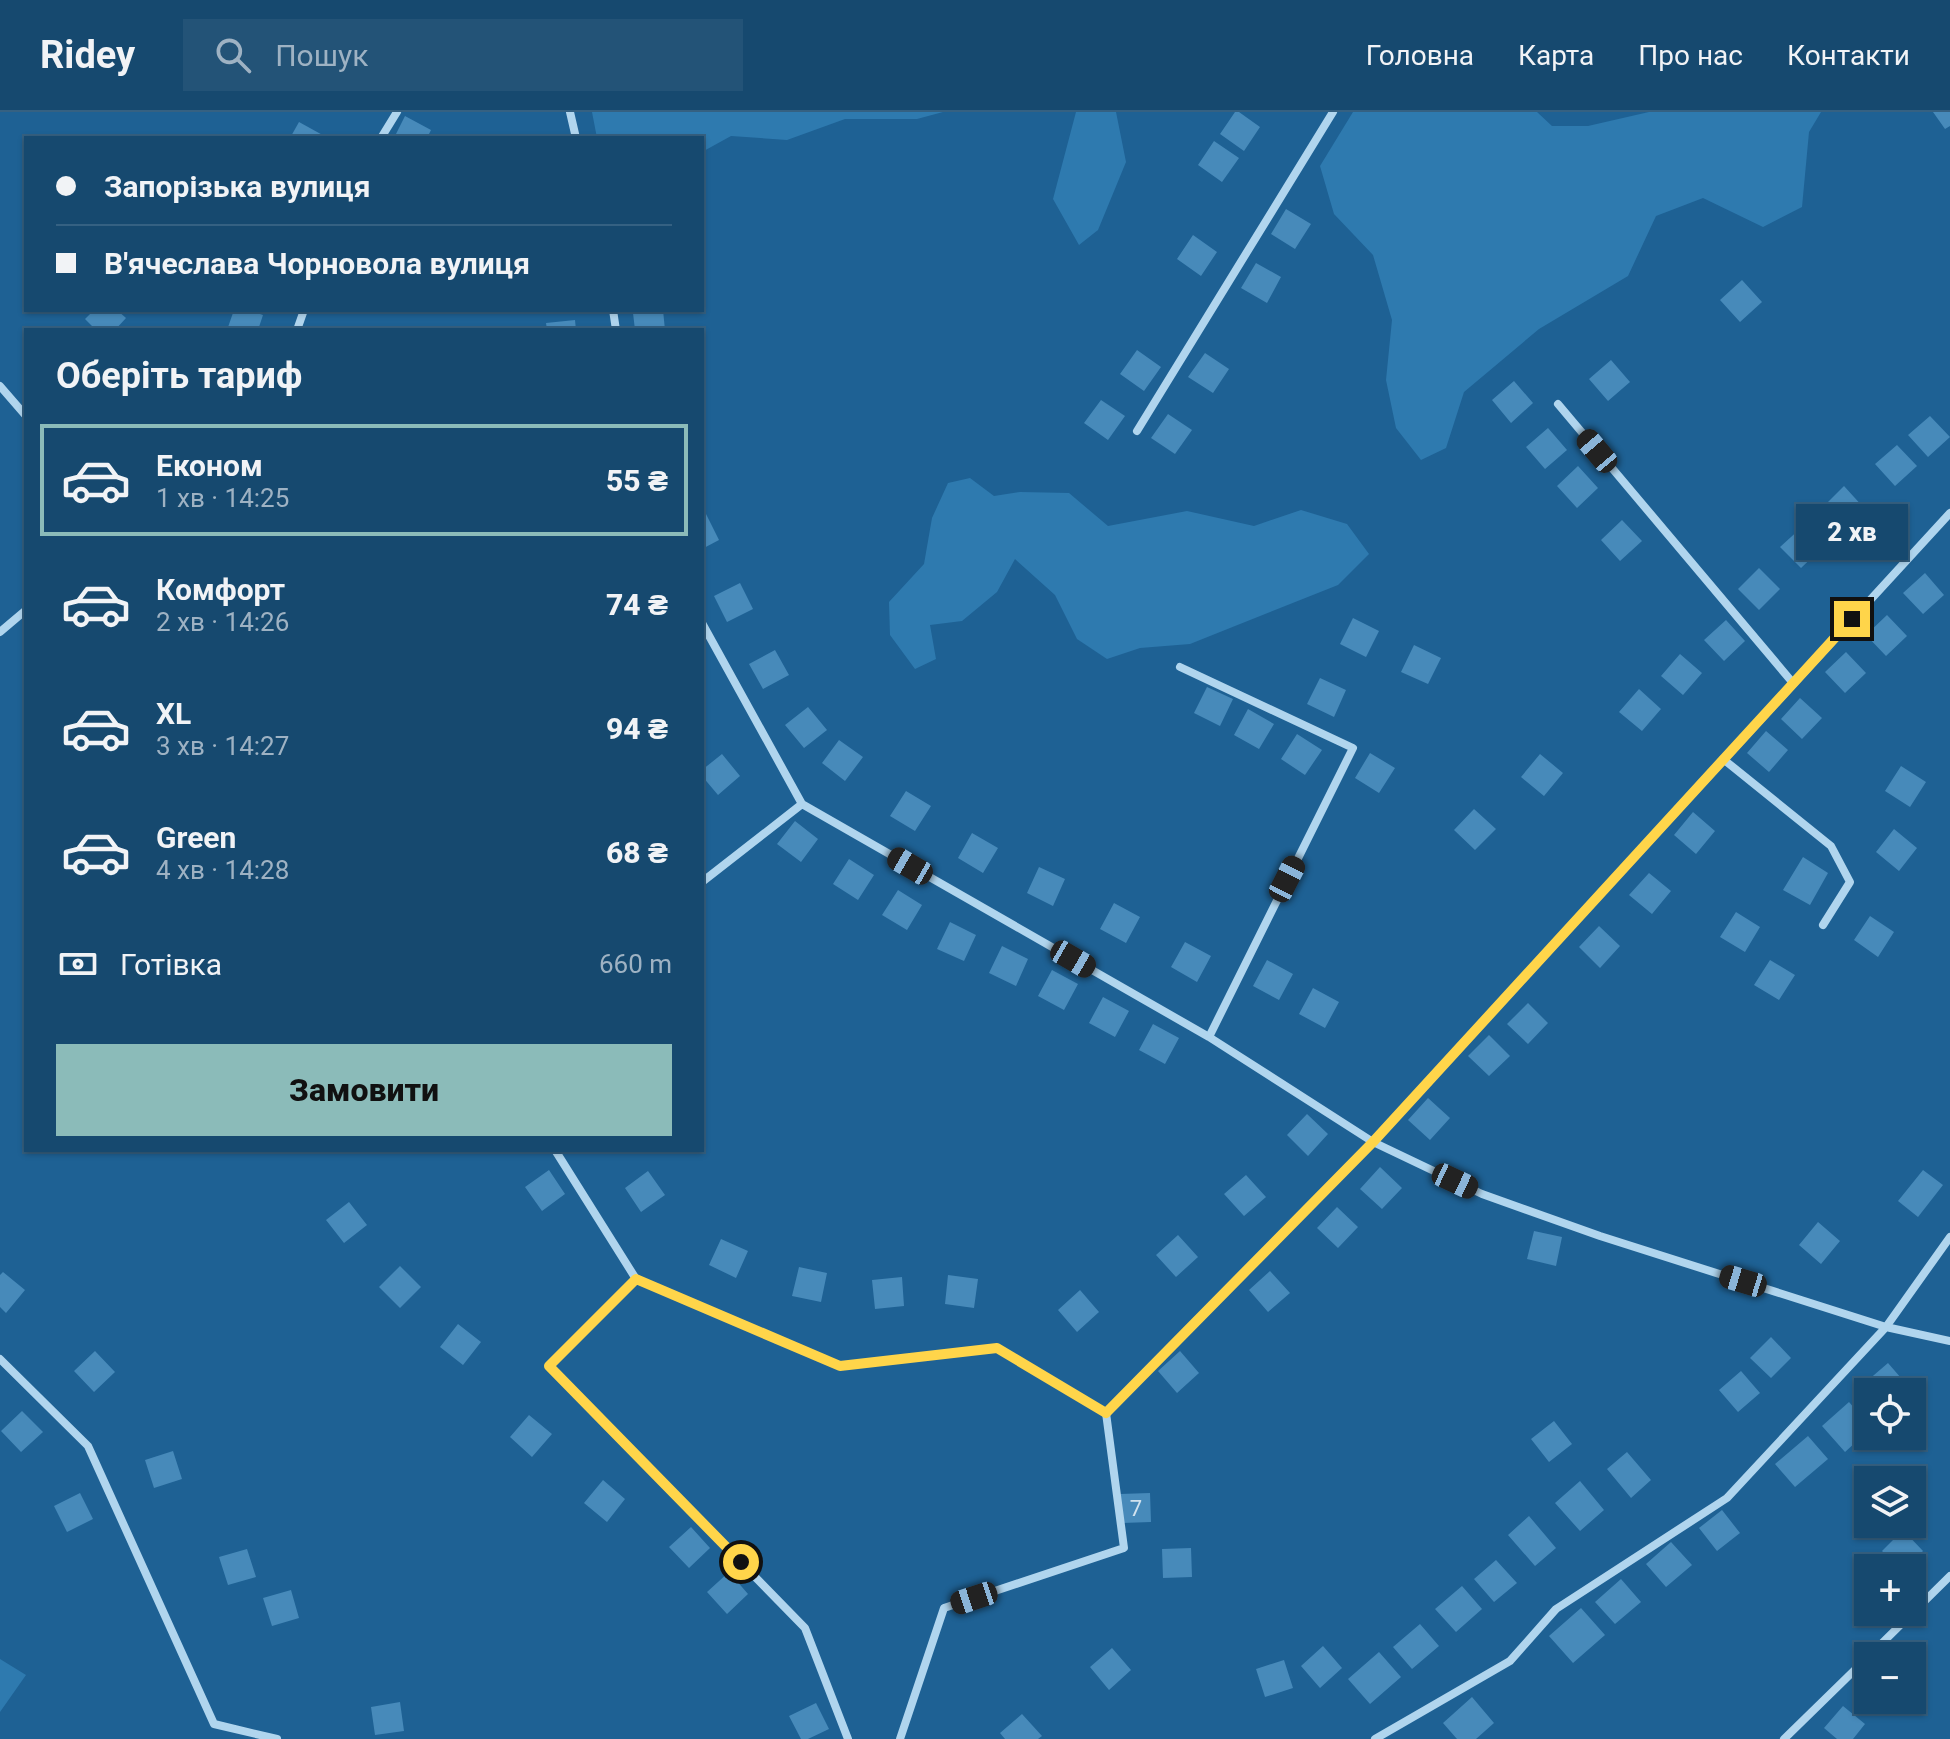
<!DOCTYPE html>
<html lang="uk">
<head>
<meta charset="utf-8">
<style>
	:root { --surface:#16496f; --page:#235377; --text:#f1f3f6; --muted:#9eb2c3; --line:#356182; --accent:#8bbbb9 }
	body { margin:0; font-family:Roboto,sans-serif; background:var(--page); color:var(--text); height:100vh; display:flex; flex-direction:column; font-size:30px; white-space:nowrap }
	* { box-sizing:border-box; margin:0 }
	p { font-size:26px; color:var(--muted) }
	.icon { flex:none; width:44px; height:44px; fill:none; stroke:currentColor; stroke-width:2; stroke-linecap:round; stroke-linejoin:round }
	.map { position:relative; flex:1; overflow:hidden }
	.drawer { position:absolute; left:24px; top:216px; width:680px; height:824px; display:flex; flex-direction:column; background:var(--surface); border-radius:0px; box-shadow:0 2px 6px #0004,0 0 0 2px var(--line) }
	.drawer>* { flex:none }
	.banner { position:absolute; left:24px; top:24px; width:680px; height:176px; border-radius:0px; box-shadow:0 2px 6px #0004,0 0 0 2px var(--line); display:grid; align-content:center; height:176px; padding:0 32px; background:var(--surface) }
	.tools { position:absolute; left:1854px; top:1266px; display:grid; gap:16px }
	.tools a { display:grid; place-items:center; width:72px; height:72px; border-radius:0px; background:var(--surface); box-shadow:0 2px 6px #0004,0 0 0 2px var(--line); font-size:40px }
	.end { position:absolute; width:36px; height:36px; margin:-18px; border:10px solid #ffd54a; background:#111; box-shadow:0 0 0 4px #111 }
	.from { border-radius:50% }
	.bubble { position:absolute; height:56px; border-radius:0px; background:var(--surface); box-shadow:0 2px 6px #0004,0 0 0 2px var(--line); font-size:26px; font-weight:800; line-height:56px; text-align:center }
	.car { position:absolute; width:24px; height:48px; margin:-24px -12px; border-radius:10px; box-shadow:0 0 6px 2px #0007; background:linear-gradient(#222 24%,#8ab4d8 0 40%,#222 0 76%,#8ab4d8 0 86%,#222 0) }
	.banner b { display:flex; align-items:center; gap:28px; height:76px; font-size:30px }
	.banner b+b { border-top:2px solid var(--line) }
	.banner i { width:20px; height:20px; background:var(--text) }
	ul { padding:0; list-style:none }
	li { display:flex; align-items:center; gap:24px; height:112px; margin:0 16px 12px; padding:0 16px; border:4px solid transparent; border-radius:0px }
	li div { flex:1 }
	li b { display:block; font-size:30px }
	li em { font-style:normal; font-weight:800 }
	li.on { border-color:var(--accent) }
	li>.icon { width:72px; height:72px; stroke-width:1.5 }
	h2 { padding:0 32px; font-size:36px; line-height:96px }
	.pay { display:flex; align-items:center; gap:20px; height:88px; padding:0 32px; font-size:30px }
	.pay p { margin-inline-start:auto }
	.cta { display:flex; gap:16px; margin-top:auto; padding:16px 32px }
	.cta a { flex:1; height:92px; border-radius:0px; background:var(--accent); color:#111; font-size:32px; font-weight:800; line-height:92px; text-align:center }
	header { display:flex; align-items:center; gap:48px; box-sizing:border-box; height:112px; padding:0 40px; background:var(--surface); border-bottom:2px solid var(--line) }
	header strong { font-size:38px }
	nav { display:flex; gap:44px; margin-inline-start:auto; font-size:28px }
	.search { width:560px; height:72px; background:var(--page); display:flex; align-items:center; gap:20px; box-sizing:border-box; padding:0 28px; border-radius:0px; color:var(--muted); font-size:30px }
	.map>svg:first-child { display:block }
	.green { fill:#2e7aaf }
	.building { fill:#478aba }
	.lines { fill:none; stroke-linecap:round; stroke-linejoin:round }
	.street { stroke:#b0d5ee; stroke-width:8 }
	.route { stroke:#ffd54a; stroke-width:10 }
	.labels { text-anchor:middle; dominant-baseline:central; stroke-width:6; stroke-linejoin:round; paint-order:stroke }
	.number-label { font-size:22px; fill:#d1e2ee }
</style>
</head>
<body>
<header>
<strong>Ridey</strong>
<div class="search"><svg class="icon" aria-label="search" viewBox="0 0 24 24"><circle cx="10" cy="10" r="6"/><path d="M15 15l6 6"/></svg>Пошук</div>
<nav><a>Головна</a><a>Карта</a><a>Про нас</a><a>Контакти</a></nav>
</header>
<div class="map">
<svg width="1950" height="1627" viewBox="0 0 1950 1627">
	<rect width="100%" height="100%" fill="#1e6194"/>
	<path class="green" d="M592 0H943L917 7H845L787 28 731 24 702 40V26H597Z
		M1076 0H1116L1126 50 1098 118 1079 133 1053 87Z
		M1353 0H1537L1552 14H1588L1649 0H1821L1809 20 1802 95 1763 115 1703 86 1656 104 1628 164 1539 217 1464 280 1446 336 1421 348 1396 316 1386 268 1392 208 1373 143 1334 102 1320 54Z
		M970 366 994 384 1020 380 1069 381 1108 414 1187 399 1254 414 1301 398 1347 412 1369 442 1338 473 1230 516 1190 532 1140 536 1107 547 1077 527 1055 483 1015 447 997 480 962 509 930 513 936 547 915 557 890 523 889 490 924 452 932 406 948 371Z
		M0 1547 26 1563 0 1600Z"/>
	<path class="building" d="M1235 0H1239L1260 15 1244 39 1220 22Z
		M1933 0H1950V14L1945 17Z
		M405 4 431 18 427 26H394Z
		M299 10 328 26H290Z
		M1214 29 1239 46 1222 70 1198 53Z
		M1286 97 1311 112 1295 137 1271 122Z
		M1193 123 1217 140 1201 164 1177 147Z
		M1256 151 1281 165 1267 191 1241 176Z
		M1742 168 1762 190 1740 210 1720 188Z
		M94 198H117L126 206 115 218H96L85 207Z
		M234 198H248L263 203 258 218H227Z
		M663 198 665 218H635L633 201Z
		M575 208 576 218H547L546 211Z
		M1137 238 1161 255 1144 279 1120 262Z
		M1205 241 1229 257 1213 281 1188 265Z
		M1611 248 1630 270 1608 289 1589 267Z
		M1514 269 1533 291 1511 311 1492 288Z
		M1101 288 1125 304 1108 328 1084 311Z
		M1168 302 1192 318 1175 342 1151 326Z
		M1930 304 1950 325 1928 345 1908 323Z
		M1548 316 1567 338 1545 357 1526 335Z
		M1897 333 1917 354 1895 374 1875 352Z
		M1578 354 1598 376 1577 396 1557 374Z
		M1844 374 1864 396 1843 416 1823 395Z
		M706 402 719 428 702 437V404Z
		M1622 408 1642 429 1620 449 1601 428Z
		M1802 415 1822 436 1801 456 1780 435Z
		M1759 456 1780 477 1759 498 1738 477Z
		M1925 461 1944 483 1923 502 1903 481Z
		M740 471 753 497 727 510 714 484Z
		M1887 503 1907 524 1886 544 1866 523Z
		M1353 506 1379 519 1366 545 1340 532Z
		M1726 508 1745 529 1724 549 1704 528Z
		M1414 533 1441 546 1428 572 1401 560Z
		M775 538 789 563 763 577 749 552Z
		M1846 540 1866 561 1845 581 1825 560Z
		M1680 542 1702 561 1683 583 1661 564Z
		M1320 566 1346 578 1334 605 1307 592Z
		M1207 575 1233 587 1220 614 1194 601Z
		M1639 577 1661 597 1642 619 1619 600Z
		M1800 586 1822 606 1802 627 1781 607Z
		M808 595 827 618 804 636 785 613Z
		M1248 597 1274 612 1259 637 1234 623Z
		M1766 619 1788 638 1769 660 1747 641Z
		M1297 622 1322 638 1305 663 1281 647Z
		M839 628 863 645 845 669 822 651Z
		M1370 641 1395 656 1379 681 1355 666Z
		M722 642 740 664 718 683 702 664V658Z
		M1540 642 1563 661 1544 684 1521 665Z
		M1901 654 1926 670 1910 695 1885 679Z
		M906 679 931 694 915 719 890 704Z
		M1474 697 1496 717 1475 738 1454 718Z
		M1693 700 1715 719 1696 742 1674 723Z
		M795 709 818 727 801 750 777 732Z
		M1894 717 1917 736 1899 759 1876 740Z
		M972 721 998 736 983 761 958 746Z
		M1803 745 1828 761 1810 793 1783 778Z
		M849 747 874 763 858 788 833 772Z
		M1039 755 1065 767 1053 794 1027 781Z
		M1649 761 1671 779 1652 802 1629 783Z
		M898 778 922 793 907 818 882 803Z
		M1114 791 1140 805 1126 831 1100 817Z
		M1736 800 1760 815 1745 840 1720 825Z
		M1870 804 1894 820 1878 845 1854 828Z
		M950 810 976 823 964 849 937 837Z
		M1599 814 1620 834 1600 856 1579 835Z
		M1185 830 1211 844 1197 870 1171 855Z
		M1002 834 1028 847 1016 874 989 861Z
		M1267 848 1293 862 1279 888 1253 874Z
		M1770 848 1795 863 1779 888 1754 873Z
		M1052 858 1078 872 1064 898 1038 884Z
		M1313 876 1339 890 1325 916 1299 902Z
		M1103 885 1129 899 1115 925 1089 911Z
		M1528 891 1548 911 1528 932 1507 912Z
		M1153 912 1179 926 1165 952 1139 938Z
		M1489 923 1510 944 1489 964 1468 944Z
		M1428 986 1450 1006 1430 1028 1408 1008Z
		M1307 1002 1328 1022 1308 1044 1287 1023Z
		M1380 1055 1402 1076 1382 1097 1360 1077Z
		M549 1058 565 1082 542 1099 525 1075Z
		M1923 1058 1943 1073 1918 1105 1898 1089Z
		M648 1059 665 1083 641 1100 625 1076Z
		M1246 1063 1266 1085 1244 1104 1224 1082Z
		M349 1090 367 1113 344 1131 326 1108Z
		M1337 1095 1358 1115 1338 1136 1317 1116Z
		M1818 1110 1840 1129 1821 1152 1799 1133Z
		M1534 1119 1562 1125 1556 1154 1527 1147Z
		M1178 1123 1198 1145 1176 1165 1156 1143Z
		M721 1127 748 1139 736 1166 709 1153Z
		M400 1154 421 1175 400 1196 379 1175Z
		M799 1155 827 1161 821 1190 792 1184Z
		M1270 1159 1290 1181 1268 1200 1249 1178Z
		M3 1160 25 1178 6 1201 0 1195V1163Z
		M948 1163 978 1167 974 1196 945 1192Z
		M902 1165 904 1194 875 1197 872 1168Z
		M1080 1178 1099 1200 1077 1220 1058 1198Z
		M458 1212 481 1230 463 1253 440 1235Z
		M1771 1225 1791 1246 1771 1266 1750 1246Z
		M95 1239 115 1260 94 1280 74 1259Z
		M1180 1239 1199 1261 1177 1281 1158 1259Z
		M1888 1251 1901 1266 1885 1280H1877L1867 1269Z
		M1741 1259 1760 1281 1738 1300 1719 1278Z
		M1849 1290 1868 1312V1319L1845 1340 1822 1314Z
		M22 1299 43 1320 21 1340 1 1319Z
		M529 1303 552 1322 532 1345 510 1325Z
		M1554 1309 1572 1332 1549 1350 1531 1327Z
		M1808 1324 1828 1347 1795 1375 1775 1352Z
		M173 1339 182 1367 154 1376 145 1348Z
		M1627 1340 1651 1368 1631 1386 1607 1357Z
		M603 1368 625 1387 607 1410 584 1391Z
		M1580 1369 1604 1398 1580 1419 1555 1391Z
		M80 1381 93 1407 67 1420 54 1394Z
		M1150 1381 1151 1410 1122 1411 1120 1382Z
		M1722 1398 1740 1421 1717 1439 1699 1416Z
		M1529 1404 1556 1436 1535 1454 1508 1423Z
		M691 1415 710 1436 689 1456 669 1435Z
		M1903 1418 1923 1439 1906 1456H1899L1882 1439Z
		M1671 1430 1692 1453 1666 1475 1646 1452Z
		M1191 1436 1192 1465 1163 1466 1162 1437Z
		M247 1437 256 1465 228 1473 219 1445Z
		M1496 1448 1517 1471 1494 1490 1474 1467Z
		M729 1460 748 1482 727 1502 707 1480Z
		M1621 1467 1641 1490 1615 1512 1595 1490Z
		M1462 1474 1482 1497 1456 1520 1435 1497Z
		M291 1478 299 1506 272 1514 263 1486Z
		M1581 1496 1605 1523 1573 1551 1549 1524Z
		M1420 1512 1439 1534 1412 1557 1393 1535Z
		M1323 1534 1342 1556 1320 1576 1301 1554Z
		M1112 1536 1131 1558 1109 1578 1090 1555Z
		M1379 1540 1401 1565 1370 1592 1348 1567Z
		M1284 1548 1293 1576 1265 1585 1256 1557Z
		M1472 1585 1494 1611 1476 1627H1457L1443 1611Z
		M400 1590 404 1619 375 1623 371 1595Z
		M816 1591 829 1617 808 1627H801L789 1604Z
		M1843 1594 1865 1612 1853 1627H1837L1824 1616Z
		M1022 1602 1042 1624 1038 1627H1005L1000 1621Z"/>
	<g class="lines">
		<path class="street" d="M570 0 576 26
			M381 26 397 0
			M613 198 616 218
			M297 218 304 198
			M0 274 26 304
			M1558 292 1793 571
			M1137 319 1333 0
			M702 511 802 692 1209 925 1373 1030 1482 1082 1600 1124 1886 1215 1950 1229
			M0 520 26 498
			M1180 555 1353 636 1209 925
			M1723 647 1831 734 1850 770 1823 813
			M702 770 802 692
			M555 1038 636 1167 549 1254 805 1516 848 1627
			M636 1167 840 1254 997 1236 1106 1301 1124 1436 944 1496 900 1627
			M0 1247 88 1334 214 1612 277 1627
			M1106 1301 1373 1030 1950 401
			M1869 1544 1950 1464
			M1375 1627 1510 1549 1556 1497 1727 1386 1886 1215 1950 1125
			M1784 1627 1868 1545"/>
	</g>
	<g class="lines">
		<path class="route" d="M741 1450 549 1254 636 1167 840 1254 997 1236 1106 1301 1373 1030 1852 507"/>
	</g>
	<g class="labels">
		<g class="number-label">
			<text x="1136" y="1396">7</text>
		</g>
	</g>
</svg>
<div class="tools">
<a><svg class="icon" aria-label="locate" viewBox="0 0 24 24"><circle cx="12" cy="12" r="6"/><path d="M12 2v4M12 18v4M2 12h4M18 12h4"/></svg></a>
<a><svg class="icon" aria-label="layers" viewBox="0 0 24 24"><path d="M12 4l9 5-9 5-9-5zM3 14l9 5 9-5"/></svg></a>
<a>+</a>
<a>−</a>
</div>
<i class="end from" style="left:741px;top:1450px"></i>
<i class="end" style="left:1852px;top:507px"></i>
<div class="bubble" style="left:1796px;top:392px;width:112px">2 хв</div>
<i class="car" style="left:1597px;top:339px;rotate:320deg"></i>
<i class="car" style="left:910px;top:754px;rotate:300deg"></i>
<i class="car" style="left:1287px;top:767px;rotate:27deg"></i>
<i class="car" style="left:1073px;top:847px;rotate:120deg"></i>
<i class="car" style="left:1455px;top:1069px;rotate:115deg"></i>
<i class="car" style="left:1743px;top:1169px;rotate:287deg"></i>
<i class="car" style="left:974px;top:1486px;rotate:252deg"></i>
<div class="banner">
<b><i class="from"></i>Запорізька вулиця</b>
<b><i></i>В'ячеслава Чорновола вулиця</b>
</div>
<section class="drawer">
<h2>Оберіть тариф</h2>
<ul>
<li class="on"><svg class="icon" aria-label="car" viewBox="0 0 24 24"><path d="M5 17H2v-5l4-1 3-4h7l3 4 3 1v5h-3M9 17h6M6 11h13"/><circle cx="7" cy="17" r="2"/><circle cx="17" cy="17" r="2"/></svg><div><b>Економ</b><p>1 хв · 14:25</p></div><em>55 ₴</em></li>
<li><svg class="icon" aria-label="car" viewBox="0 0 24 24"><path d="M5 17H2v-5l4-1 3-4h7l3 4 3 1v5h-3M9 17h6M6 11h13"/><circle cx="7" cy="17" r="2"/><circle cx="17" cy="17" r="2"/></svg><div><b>Комфорт</b><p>2 хв · 14:26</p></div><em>74 ₴</em></li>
<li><svg class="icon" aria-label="car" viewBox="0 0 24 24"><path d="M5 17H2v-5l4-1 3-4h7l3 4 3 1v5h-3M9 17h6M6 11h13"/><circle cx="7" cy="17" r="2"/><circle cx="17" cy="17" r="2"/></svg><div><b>XL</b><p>3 хв · 14:27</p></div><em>94 ₴</em></li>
<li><svg class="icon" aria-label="car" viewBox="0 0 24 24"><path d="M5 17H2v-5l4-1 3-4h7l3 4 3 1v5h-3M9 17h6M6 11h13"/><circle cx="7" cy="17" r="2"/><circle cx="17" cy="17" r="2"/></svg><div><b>Green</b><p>4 хв · 14:28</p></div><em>68 ₴</em></li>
</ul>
<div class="pay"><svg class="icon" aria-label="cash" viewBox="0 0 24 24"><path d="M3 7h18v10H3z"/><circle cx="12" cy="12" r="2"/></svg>Готівка<p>660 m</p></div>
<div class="cta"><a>Замовити</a></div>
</section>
</div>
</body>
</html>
